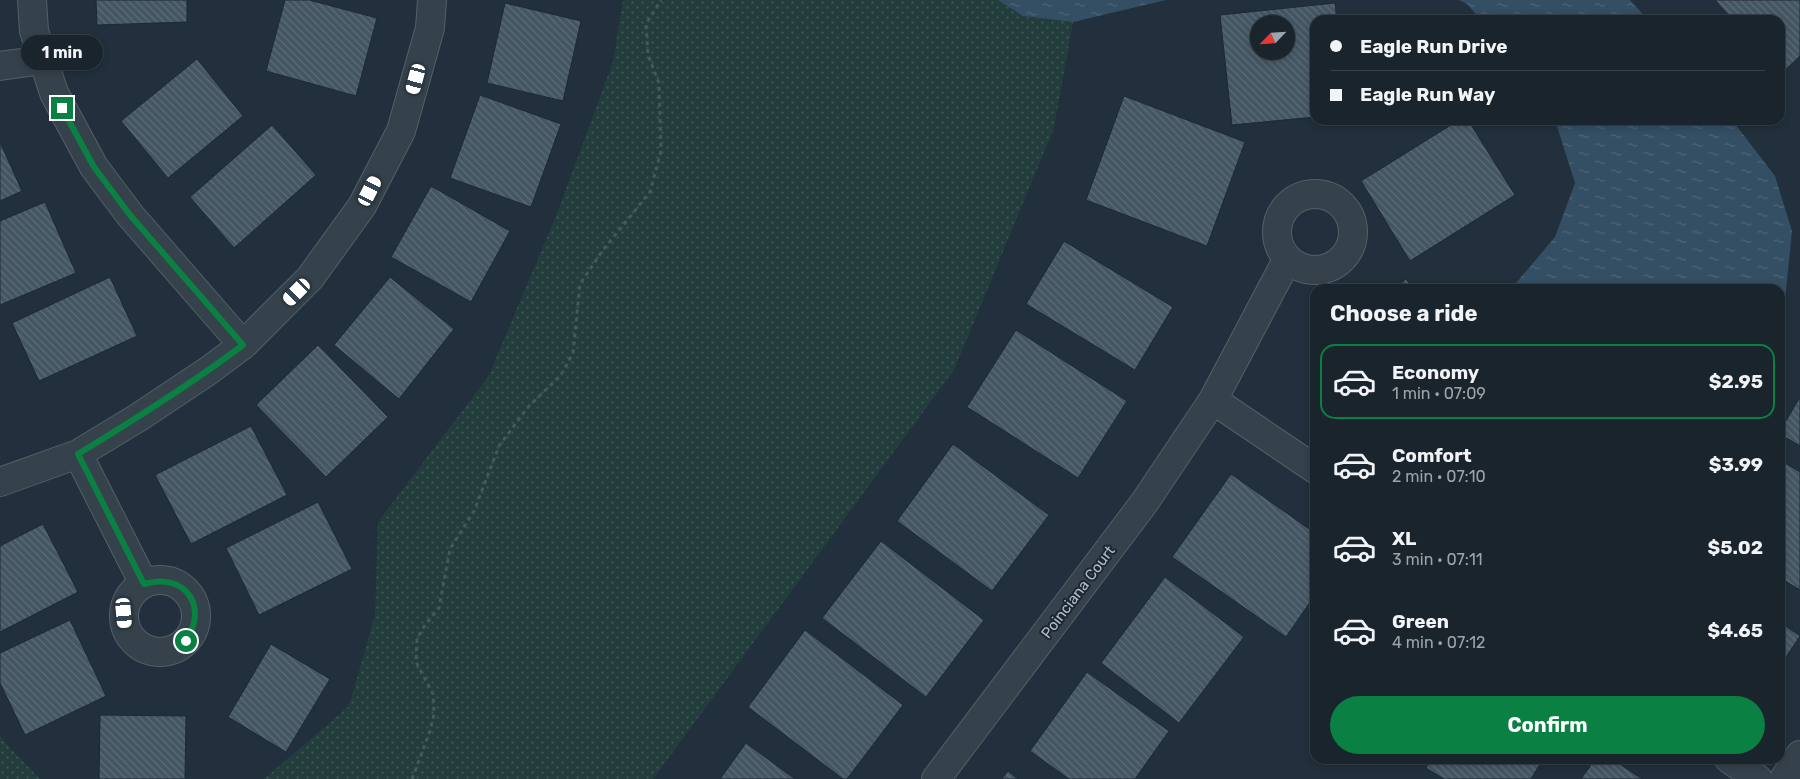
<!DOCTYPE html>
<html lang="en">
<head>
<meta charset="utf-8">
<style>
	:root { --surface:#19242d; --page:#222c35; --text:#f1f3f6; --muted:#9fa4aa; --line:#374149; --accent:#0b8043 }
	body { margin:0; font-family:Rubik,sans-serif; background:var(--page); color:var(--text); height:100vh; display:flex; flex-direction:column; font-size:19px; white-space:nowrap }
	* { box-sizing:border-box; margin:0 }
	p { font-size:16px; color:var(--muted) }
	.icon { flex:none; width:28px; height:28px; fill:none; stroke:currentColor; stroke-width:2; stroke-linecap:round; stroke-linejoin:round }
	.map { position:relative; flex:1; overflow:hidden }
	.side { position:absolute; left:1310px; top:284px; width:475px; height:480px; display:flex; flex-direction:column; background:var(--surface); border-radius:15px; box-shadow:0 2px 8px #0003,0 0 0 1px var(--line) }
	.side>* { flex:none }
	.banner { position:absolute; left:1310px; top:15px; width:475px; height:110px; border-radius:15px; box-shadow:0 2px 8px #0003,0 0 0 1px var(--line); display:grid; align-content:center; height:110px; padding:0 20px; background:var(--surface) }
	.needle { width:32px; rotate:245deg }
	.controls { position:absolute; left:1250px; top:15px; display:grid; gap:10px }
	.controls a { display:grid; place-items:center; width:45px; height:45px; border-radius:50%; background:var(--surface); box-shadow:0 2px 8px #0003,0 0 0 1px var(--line); font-size:25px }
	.end { position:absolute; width:22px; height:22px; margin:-11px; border:6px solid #0b8043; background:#fff; box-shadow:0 0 0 2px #fff }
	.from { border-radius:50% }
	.bubble { position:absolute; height:35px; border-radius:18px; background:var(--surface); box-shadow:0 2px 8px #0003,0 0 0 1px var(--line); font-size:16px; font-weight:700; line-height:35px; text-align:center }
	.car { position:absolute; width:15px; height:30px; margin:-15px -8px; border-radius:6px; box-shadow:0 0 4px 1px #0007; background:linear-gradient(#fff 24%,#345 0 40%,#fff 0 76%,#345 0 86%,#fff 0) }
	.banner b { display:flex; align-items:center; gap:18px; height:48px; font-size:19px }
	.banner b+b { border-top:1px solid var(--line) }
	.banner i { width:12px; height:12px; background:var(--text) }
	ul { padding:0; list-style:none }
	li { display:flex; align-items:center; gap:15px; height:75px; margin:0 10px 8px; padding:0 10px; border:2px solid transparent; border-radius:15px }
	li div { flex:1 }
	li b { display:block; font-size:19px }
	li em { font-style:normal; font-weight:700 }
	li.on { border-color:var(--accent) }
	li>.icon { width:45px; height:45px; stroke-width:1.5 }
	h2 { padding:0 20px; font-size:22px; line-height:60px }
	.button { display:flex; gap:10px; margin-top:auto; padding:10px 20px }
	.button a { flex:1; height:58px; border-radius:30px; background:var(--accent); color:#fff; font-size:20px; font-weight:700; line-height:58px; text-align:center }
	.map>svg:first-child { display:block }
	.grass { fill:url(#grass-dots) }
	.water { fill:url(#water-ripples) }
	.building { fill:url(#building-back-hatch); stroke:#1d2933; fill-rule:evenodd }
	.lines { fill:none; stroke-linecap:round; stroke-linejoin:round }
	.minor-casing { stroke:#545f6a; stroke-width:30 }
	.path { stroke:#415a5a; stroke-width:3; stroke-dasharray:4 4; stroke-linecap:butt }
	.minor { stroke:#35424c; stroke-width:28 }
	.route { stroke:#0b8043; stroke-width:6 }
	.labels { text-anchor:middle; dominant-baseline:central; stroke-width:4; stroke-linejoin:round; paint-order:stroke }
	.street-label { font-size:15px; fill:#b1bcc8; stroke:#1b2731 }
</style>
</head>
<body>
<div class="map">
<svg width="1800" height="779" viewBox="0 0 1800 779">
	<defs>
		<pattern id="grass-dots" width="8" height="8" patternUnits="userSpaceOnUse" patternTransform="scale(1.25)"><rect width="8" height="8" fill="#233d3d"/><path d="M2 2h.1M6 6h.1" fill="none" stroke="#415758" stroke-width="1.8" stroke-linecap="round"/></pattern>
		<pattern id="water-ripples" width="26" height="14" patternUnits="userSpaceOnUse" patternTransform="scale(1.25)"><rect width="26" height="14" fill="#344e64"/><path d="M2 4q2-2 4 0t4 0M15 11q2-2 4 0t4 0" fill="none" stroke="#4f6679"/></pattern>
		<pattern id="building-back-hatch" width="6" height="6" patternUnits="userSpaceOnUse" patternTransform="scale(1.25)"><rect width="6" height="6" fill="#455663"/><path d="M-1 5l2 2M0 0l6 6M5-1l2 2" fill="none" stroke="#5d6c78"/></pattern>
	</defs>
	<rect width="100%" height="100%" fill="#21303c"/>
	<path class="grass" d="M623 0H998L1023 16 1073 22 1054 128 954 370 653 779H264L349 706 375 615 378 522 488 377 556 216 613 62Z
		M0 735 9 747 40 779H0Z"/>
	<path class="water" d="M998 0H1166L1073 22 1023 16Z
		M1459 0H1630L1648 20H1481L1467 4Z
		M1555 120H1732L1775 176 1792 231 1784 310 1780 324V289H1511L1555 237 1575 183Z"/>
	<path class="building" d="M96 0H187V22L97 25Z
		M285 0H309L377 18 356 96 266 71Z
		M1715 0H1800V56L1782 73 1780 71V20H1733Z
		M505 3 581 21 563 101 487 83Z
		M1335 3 1337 20H1315V117L1232 125 1220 15ZM1259 24H1286V51H1259Z
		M197 59 243 116 168 178 121 121Z
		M480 95 561 124 531 207 450 178Z
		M1124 96 1245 142 1207 246 1086 200Z
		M1459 120H1468L1515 195 1410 261 1361 181Z
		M272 125 316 175 234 248 190 197Z
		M0 142 22 191 0 201Z
		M431 186 510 231 471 302 391 257Z
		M45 202 76 273 0 305V221Z
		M1064 241 1173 307 1135 370 1026 304Z
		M110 277 137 336 39 381 12 323Z
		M390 277 454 329 399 399 334 345Z
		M1406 279 1413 289H1394Z
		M1016 330 1127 401 1078 478 967 407Z
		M318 345 388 417 326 477 256 405Z
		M1315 351V367L1308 357Z
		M1800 397V446L1780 434V431Z
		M251 426 287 495 191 544 155 475Z
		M953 444 1049 515 992 591 897 521Z
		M1780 460 1800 472V590L1780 578Z
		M1231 474 1315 533V595L1286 637 1172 557Z
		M318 502 352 569 259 615 226 548Z
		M43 524 78 592 0 632V546Z
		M881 541 984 620 926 697 822 618Z
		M1165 577 1244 637 1179 723 1101 663Z
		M70 620 106 696 25 735 0 683V653Z
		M1780 622 1800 636 1780 666Z
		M805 630 903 705 847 779H843L748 707Z
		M271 644 330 679 286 752 228 717Z
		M1087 672 1169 731 1135 779H1069L1030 751Z
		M100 715 186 716 185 779H99Z
		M746 743 795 779H720Z
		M1431 759H1543L1531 779H1444L1426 768Z
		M1595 759H1612L1642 779H1581Z
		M1008 771 1018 779H1002Z"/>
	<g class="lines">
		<defs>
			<path id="minor" d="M32 0 34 31 54 93 94 167 130 215 243 345
				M0 66 43 60
				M1277 232a38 38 0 1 1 76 0a38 38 0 1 1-76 0Z
				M1213 400 1315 469
				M78 454 144 584
				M0 482 78 454 139 417 208 371 243 345 310 278 362 206 401 131 430 28 432 0
				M124 616a36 36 0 1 1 72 0a36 36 0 1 1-72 0Z
				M1729 759 1758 779
				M936 779 1144 503 1213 400 1287 260
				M1784 779 1800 755"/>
		</defs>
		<use href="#minor" class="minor-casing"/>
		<path class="path" d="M412 779 430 731 434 714 433 694 416 662 417 639 425 625 439 608 450 549 474 511 499 446 528 407 561 375 573 353 580 284 603 250 650 192 661 151 659 83 648 55 646 24 661 0"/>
		<use href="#minor" class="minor"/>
	</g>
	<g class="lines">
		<path class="route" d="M62 108 94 167 130 215 243 345C190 385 134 420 78 454L144 584C185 572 209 606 186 641"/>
	</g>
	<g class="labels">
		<g class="street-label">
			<text transform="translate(1078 592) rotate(-53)">Poinciana Court</text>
		</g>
	</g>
</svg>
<div class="controls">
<a><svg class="needle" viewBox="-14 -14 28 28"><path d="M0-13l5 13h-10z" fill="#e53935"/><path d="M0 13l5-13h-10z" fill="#9fa4aa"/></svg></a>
</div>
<i class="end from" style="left:186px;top:641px"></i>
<i class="end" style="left:62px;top:108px"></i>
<div class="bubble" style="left:21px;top:35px;width:82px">1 min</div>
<i class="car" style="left:416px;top:79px;rotate:195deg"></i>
<i class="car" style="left:370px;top:191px;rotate:27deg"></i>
<i class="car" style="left:297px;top:292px;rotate:225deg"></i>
<i class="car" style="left:124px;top:613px;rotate:175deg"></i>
<div class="banner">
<b><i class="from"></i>Eagle Run Drive</b>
<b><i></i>Eagle Run Way</b>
</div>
<section class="side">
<h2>Choose a ride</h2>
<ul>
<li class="on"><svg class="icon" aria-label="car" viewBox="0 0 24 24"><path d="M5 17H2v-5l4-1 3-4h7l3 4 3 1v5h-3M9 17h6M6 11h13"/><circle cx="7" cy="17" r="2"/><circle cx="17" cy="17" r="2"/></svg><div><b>Economy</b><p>1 min · 07:09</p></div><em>$2.95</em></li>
<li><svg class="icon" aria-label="car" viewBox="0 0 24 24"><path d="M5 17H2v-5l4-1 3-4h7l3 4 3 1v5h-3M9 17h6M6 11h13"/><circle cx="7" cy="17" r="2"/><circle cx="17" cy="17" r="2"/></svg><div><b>Comfort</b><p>2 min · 07:10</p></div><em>$3.99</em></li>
<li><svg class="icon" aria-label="car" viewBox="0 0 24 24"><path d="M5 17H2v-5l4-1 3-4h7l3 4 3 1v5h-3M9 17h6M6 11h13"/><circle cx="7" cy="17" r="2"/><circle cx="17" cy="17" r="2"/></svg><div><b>XL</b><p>3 min · 07:11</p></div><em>$5.02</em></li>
<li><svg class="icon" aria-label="car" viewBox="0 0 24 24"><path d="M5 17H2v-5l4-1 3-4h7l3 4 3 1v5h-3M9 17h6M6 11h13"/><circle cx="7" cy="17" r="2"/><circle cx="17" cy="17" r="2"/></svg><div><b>Green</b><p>4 min · 07:12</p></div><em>$4.65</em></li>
</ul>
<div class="button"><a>Confirm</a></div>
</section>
</div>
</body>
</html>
